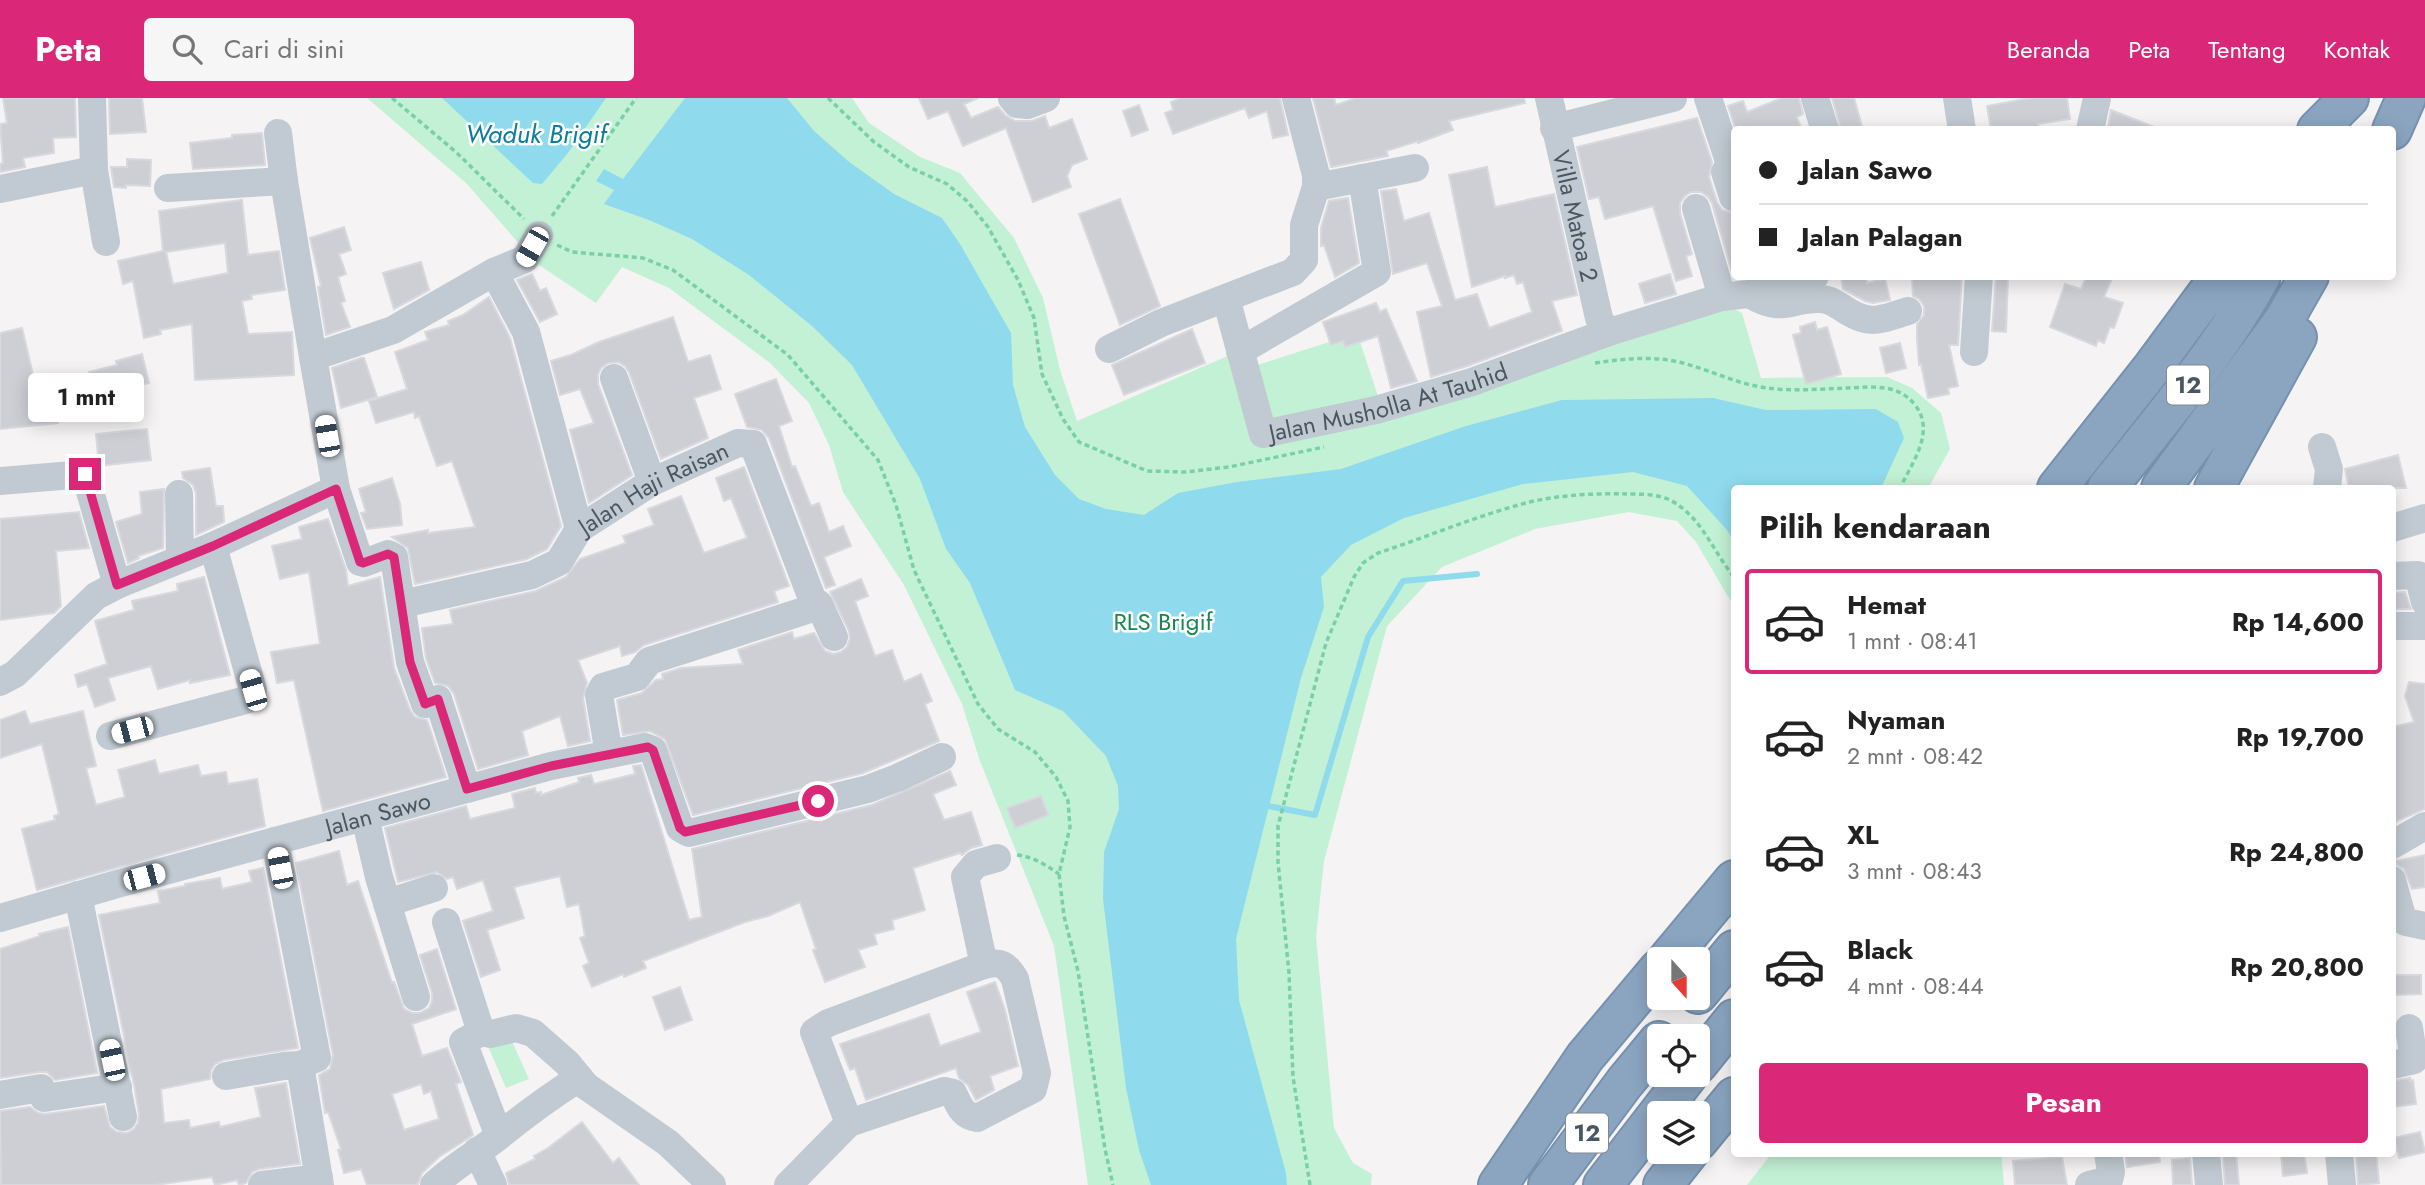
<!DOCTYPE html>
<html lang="id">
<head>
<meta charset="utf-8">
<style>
	:root { --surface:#fff; --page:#f6f6f6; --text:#222; --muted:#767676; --line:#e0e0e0; --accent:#db2777 }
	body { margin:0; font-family:Jost,sans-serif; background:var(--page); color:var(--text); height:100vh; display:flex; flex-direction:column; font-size:26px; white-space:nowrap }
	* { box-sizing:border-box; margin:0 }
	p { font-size:23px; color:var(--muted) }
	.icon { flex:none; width:38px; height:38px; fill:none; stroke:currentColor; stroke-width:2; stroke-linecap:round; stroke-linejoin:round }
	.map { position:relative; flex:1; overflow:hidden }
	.panel { position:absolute; left:1731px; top:387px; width:665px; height:672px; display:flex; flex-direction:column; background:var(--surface); border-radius:7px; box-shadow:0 4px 18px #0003 }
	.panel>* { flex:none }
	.banner { position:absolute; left:1731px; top:28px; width:665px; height:154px; border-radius:7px; box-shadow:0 4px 18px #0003; display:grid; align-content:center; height:154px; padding:0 28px; background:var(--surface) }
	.needle { width:46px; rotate:159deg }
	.fabs { position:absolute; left:1647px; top:849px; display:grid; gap:14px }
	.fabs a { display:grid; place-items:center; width:63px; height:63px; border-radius:7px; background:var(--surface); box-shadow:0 4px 18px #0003; font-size:35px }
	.end { position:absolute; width:32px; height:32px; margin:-16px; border:9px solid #db2777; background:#fff; box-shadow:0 0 0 4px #fff }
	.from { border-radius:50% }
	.bubble { position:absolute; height:49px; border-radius:7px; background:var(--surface); box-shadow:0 4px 18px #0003; font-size:23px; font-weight:700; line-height:49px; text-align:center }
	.car { position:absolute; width:21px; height:42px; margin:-21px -10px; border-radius:9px; box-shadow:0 0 5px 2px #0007; background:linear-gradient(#fff 24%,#345 0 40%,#fff 0 76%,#345 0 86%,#fff 0) }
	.banner b { display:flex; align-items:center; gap:24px; height:66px; font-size:26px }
	.banner b+b { border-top:2px solid var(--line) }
	.banner i { width:18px; height:18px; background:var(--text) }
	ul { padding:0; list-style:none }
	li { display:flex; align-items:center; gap:21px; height:105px; margin:0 14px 10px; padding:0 14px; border:4px solid transparent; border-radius:7px }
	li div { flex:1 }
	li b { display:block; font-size:26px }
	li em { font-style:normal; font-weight:700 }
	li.current { border-color:var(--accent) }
	li>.icon { width:63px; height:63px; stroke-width:1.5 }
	h2 { padding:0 28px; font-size:32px; line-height:84px }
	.cta { display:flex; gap:14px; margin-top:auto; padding:14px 28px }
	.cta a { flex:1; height:80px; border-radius:7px; background:var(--accent); color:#fff; font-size:28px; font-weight:700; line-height:80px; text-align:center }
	header { display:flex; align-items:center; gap:42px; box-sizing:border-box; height:98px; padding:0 35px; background:var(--accent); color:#fff }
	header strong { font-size:33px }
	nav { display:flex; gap:38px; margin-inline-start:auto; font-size:24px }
	.search { width:490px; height:63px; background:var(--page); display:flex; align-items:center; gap:18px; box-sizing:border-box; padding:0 24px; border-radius:7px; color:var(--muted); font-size:26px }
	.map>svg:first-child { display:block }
	.green { fill:#c3f1d5 }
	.water { fill:#90daee }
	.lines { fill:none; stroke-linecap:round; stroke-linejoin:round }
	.stream { stroke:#90daee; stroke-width:6 }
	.building { fill:#cdcfd5; stroke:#d7d9de; stroke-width:2; fill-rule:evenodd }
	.highway-casing { stroke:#7690ad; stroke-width:42 }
	.path { stroke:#7ad0a6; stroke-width:3.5; stroke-dasharray:5 3.5; stroke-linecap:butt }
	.minor { stroke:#c1cad2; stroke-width:28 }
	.highway { stroke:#8ba5c1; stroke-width:38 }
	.route { stroke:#db2777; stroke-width:9 }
	.labels { text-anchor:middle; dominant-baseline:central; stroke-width:5; stroke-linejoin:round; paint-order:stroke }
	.shield { fill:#fff; stroke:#808990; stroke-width:2 }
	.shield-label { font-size:23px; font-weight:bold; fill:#4a5661 }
	.street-label { font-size:24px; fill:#4a5661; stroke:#fff }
	.park-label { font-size:24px; fill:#17864f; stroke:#fff }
	.water-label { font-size:26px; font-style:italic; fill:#0c7c9b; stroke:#fff }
</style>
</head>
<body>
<header>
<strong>Peta</strong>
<div class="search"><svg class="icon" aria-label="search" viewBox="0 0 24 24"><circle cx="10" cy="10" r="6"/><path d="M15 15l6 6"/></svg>Cari di sini</div>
<nav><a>Beranda</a><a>Peta</a><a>Tentang</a><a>Kontak</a></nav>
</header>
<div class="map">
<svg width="2425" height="1087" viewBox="0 0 2425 1087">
	<rect width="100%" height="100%" fill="#f5f3f3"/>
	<path class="green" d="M367 0H852L869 25 920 59 960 75 1014 140 1043 200 1060 272 1077 323 1230 257 1239 273 1357 235 1383 313 1728 208 1742 215 1761 280 1887 279 1912 290 1941 315 1950 351 1928 390H1734V504L1730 502 1696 444 1677 423 1629 414 1535 431 1442 469 1387 528 1324 763 1316 839 1334 1030 1353 1065 1372 1076 1371 1087H1088L1054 848 980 663 962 606 904 487 843 394 829 347 809 305 770 265 669 190 622 169 596 205 536 165 467 86Z
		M509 937 529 981 506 990 487 946Z
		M1772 1055H2001L2004 1087H1747Z"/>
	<path class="water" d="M442 0H606L568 55 542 86 533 85Z
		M685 0H787L814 33 848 63 894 96 942 120 960 146 1011 235 1013 287 1025 329 1055 377 1079 401 1106 411 1144 417 1178 395 1237 384 1341 371 1466 328 1562 302 1713 300 1766 312 1876 311 1898 324 1904 340 1881 390H1734V444L1727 432 1687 388 1633 374 1523 386 1404 420 1351 447 1321 479 1324 509 1301 580 1236 841 1239 902 1286 1075 1287 1087H1151L1139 1052 1126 990 1103 801 1104 754 1119 711 1118 688 1106 658 1063 613 1015 592 970 485 946 451 920 381 852 267 812 228 749 177 692 141 649 122 604 106 614 92 596 83 604 71 623 81Z"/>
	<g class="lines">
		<path class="stream" d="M1268 708 1315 717 1368 539 1403 483 1477 476"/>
	</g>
	<path class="building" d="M3 0H75L76 39 53 40 54 55 23 60 25 69 0 74V66L3 65 0 26 7 25Z
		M109 0H142L146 34 110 36Z
		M919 0H978L964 6 971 20 998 9 1005 17 1015 23H1032L1045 18 1049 30 1072 21 1087 61 1072 67 1067 78 1071 89 1033 104 1006 30 963 48 948 13 928 21Z
		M1181 0H1280L1288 37 1273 40 1267 13 1249 20 1245 10 1173 36 1165 15 1173 12 1171 4Z
		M1313 0H1334L1336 7 1356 0H1524L1525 5 1449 23 1453 32 1418 45V43L1386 53 1388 58 1331 69Z
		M1782 0H1799L1803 16 1797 19 1802 32H1736L1728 8 1743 3 1747 14Z
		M1832 0H1854L1863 32H1841Z
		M2031 0H2067L2070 21 2038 26 2039 32H1991L1987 8Z
		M1139 7 1148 32 1132 38 1123 13Z
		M2111 12 2159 31V32L2108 30Z
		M1697 20 1712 64 1709 79 1717 104 1722 112 1734 115V181L1712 105 1708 99 1701 94H1691L1685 98 1680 105V115L1692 156 1686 158 1692 178 1676 183 1653 108 1605 121 1599 99 1589 101 1577 49Z
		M262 35 265 67 193 71 190 45 232 40V37Z
		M127 61 151 62 150 88 126 87V90L114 89 111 69H127Z
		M1487 69 1495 109 1554 96 1577 197 1552 203 1562 233 1467 268 1431 279 1417 214 1442 208 1427 165 1393 176 1381 93 1396 91 1404 123 1429 115 1455 202 1477 196 1489 230 1532 214 1523 184 1517 186 1514 177 1505 180V178L1472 189 1449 77Z
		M1348 100 1359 165 1335 179 1324 147 1321 148V130L1329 103Z
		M1120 101 1160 208 1120 227 1079 116Z
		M242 102 248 157 279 153 285 192 251 197 252 201 242 203 248 236 292 234 294 277 195 282 192 226 160 232 161 236 144 240 133 183 123 186 118 163 163 153 159 113ZM225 145 228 175 173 186 166 154Z
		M344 129 351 152 339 156 346 176 338 179 345 203 341 205 350 229 326 237 318 189 321 188 310 140Z
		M421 164 429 192 394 211 383 175Z
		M532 176 540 193 546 190 557 216 540 224 517 182Z
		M1670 176 1676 196 1645 205 1639 186Z
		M1841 178H1866L1867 185 1885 181 1890 202 1873 205 1865 203 1843 191Z
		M1912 178H1962L1958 247H1949L1958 288 1948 290 1949 296 1928 300 1921 266 1919 267 1917 241V226L1924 217V208L1919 201 1913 198Z
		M1996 178H2008L2006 234 1992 233Z
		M2087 178H2113L2104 199 2123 205 2114 230 2110 229 2104 245 2098 242 2096 248 2050 229 2065 186 2081 191Z
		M489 199 510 240 561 428 547 451 527 461 415 486 408 450 392 439 428 432V435L475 429 452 363 437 368 419 318 415 320 414 314 376 325 369 303 407 291 395 254 428 242 425 234 449 227 448 223 463 217Z
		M1376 205 1380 214 1386 211 1417 283 1391 290 1378 238 1345 249 1343 243 1331 247 1323 224Z
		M673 219 688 264 710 257 721 291 694 300 708 340 661 361 629 274 625 268 618 264 608 265 601 270 598 276V286L632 377 589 405 570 332 594 325 580 291 560 297 551 263 571 257 599 244Z
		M1815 224 1817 232 1827 229 1841 276 1806 286 1793 237 1801 235 1800 229Z
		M22 230 36 289 54 287 58 325 0 331V235Z
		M1192 231 1205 265 1124 297 1112 267Z
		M1900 245 1906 270 1886 275 1880 250Z
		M142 256 149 285 95 299 89 274 117 267 116 263Z
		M361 260H364L377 299 341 310 332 270Z
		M776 281 792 323 779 328 792 369 795 368 811 408 819 405 829 434 843 428 851 448 824 459 835 487 826 490 769 340 762 332 747 329 735 296Z
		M147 331 151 362 99 368 96 336Z
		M2398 357 2406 390H2349L2345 371Z
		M744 369 789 488 774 493 778 504 644 547 635 554 622 558 620 548 578 562 587 585 583 600 590 643 568 648 560 618 522 633 528 657 478 671 454 596 448 588 435 585 426 560 422 530 453 526 450 512 536 493 566 479 580 461 626 445 623 438 654 427 648 411 681 398 704 455 747 440 731 400 724 403 716 380Z
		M210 370 216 408H223L224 424 196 437V395L193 387 183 380 182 374Z
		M392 380 400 406 402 427 367 431 361 415 366 414 359 391Z
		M164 391 163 450 138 458 139 460 128 465 116 424 142 416 140 394Z
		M79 414 89 450 56 453 61 508 54 515 0 522V421Z
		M328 421 346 472 348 488 380 479 394 570 410 612 415 619 427 622 446 679 323 713 294 582 277 585 271 554 320 546 309 474 280 481 272 448 302 441 299 429Z
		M204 479 230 577 190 585V582L158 591 151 568 108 580 115 602 95 609 87 586 78 589 75 577 107 566 95 523 134 512 132 503 178 493 177 486Z
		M861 481 868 498 855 503 875 558 892 552 904 584 921 576 932 603 925 606 939 643 863 675 693 717 665 641 650 633 623 637 617 602 642 595 656 582 663 581 662 576 681 570 743 566 738 552 792 534 794 541 814 535 825 553 833 556 841 554 847 549 850 541 849 533 830 494Z
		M2405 494 2411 511H2392V495Z
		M2409 584 2425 586V711L2392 725V629L2414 624 2405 598Z
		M25 613 30 626 83 613 96 668 86 670 96 707 125 699 118 672 155 662 159 676 198 667 201 678 226 674 228 686 257 681 265 728 37 792 22 731 55 722 54 718 59 716 42 646 0 660V622Z
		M641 667 689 822 702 819 692 751 872 707 950 673 956 687 933 696 944 722 971 714 982 747 971 750 962 757 960 755 913 770 925 812 892 822 894 831 874 836 877 846 858 852 865 869 825 884 813 852 816 851 800 804 768 818 745 824 643 863 646 870 624 879 623 876 592 889 583 868 589 865 580 840 585 838 579 806 567 809 560 778 514 789 524 820 487 832 500 872 481 879 463 823 493 813 483 782 457 791 453 779 447 781 437 774 398 784 385 730 466 708 470 721 515 710 512 696 535 690 536 695 541 694V697L579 684 578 680 591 677 594 686 635 676 633 668Z
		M1041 698 1048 717 1015 730 1007 710Z
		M339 753 347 787 358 783 392 885 394 884 404 911 412 915H420L429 910 432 903V895L420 857 437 851 456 911 412 926 422 958 447 950 461 984 456 986 473 1037 439 1059 422 1075 418 1086 415 1087H367L361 1071 344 1075 338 1052 341 1051 328 1014 325 1015 319 977 330 971 333 957 296 765ZM421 986 424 996 431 993 439 1021 404 1032 392 996Z
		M2425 757V789L2412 791 2404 771 2396 766 2395 763Z
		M263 770 298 950 223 962 215 966 211 972 210 981 161 991 164 1025 189 1022 190 1030 219 1024 220 1029 261 1019 255 990 286 985 300 1066 259 1071 252 1074 246 1085 239 1087 237 1082 215 1087 212 1079 155 1087H1L0 1013 30 1009 38 1015 46 1016 104 1008 110 1029 117 1034 127 1035 134 1031 138 1025 139 1016 134 986 99 817 160 805 158 793 185 788V786L220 780 222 791 252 784 249 773Z
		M68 829 97 975 55 982 47 974H39L0 980V851L40 838 39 836Z
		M2392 877H2421V896L2392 897Z
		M995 884 1005 912 1018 968 990 978 994 992 976 1002 968 987 959 980 956 970 866 1002 855 970 850 972 840 946 929 916 940 948 981 934 967 894Z
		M680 889 692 922 665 932 653 899Z
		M2410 980V983L2413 982 2416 1006 2392 1009V983Z
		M582 1024 613 1065 619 1060 639 1087H509L506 1075 535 1061 534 1058 548 1050Z
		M2420 1034 2425 1054 2399 1060 2394 1040Z
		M2125 1055H2159L2160 1064 2127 1069Z
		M2281 1055H2304L2307 1075 2283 1078Z
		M2356 1055H2376L2379 1085 2358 1087Z
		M2236 1056 2239 1087H2225L2223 1058Z
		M2062 1059 2067 1087H2015L2013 1063Z
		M2190 1060 2192 1087H2173L2172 1062Z"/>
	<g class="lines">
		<defs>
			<path id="highway" d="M2317 32 2349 0
				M2392 32 2406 0
				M2057 390 2152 270 2220 178
				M2107 390C2161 322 2219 255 2261 178
				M2161 390 2284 222 2309 178
				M2214 390 2297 239
				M1668 861 1734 782
				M1698 896 1734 852
				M1698 966 1734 921
				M1698 1043 1734 999
				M1498 1087 1585 959 1659 871
				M1548 1087 1625 984 1659 943
				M1603 1087 1689 976
				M1663 1087 1689 1054"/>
		</defs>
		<use href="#highway" class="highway-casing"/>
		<path class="path" d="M392 0 456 54 524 121
			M828 0 874 44 909 69 947 86 967 103 988 129 1018 182 1034 220 1042 276 1063 321 1079 344 1147 373 1185 374 1229 369 1324 349
			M552 118 636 0
			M557 147 572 154 643 160 673 172 788 257 878 362 896 407 914 472 978 606 998 631 1035 654 1056 679 1068 703 1070 729 1059 776 1064 818 1078 873 1105 1051 1113 1087
			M1595 265C1622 261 1648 258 1674 263 1704 269 1731 284 1761 289 1788 294 1819 291 1847 290 1872 289 1898 285 1915 307 1936 333 1912 365 1900 390
			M1017 757C1034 759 1046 767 1059 776
			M1310 1087 1293 979 1289 875 1278 764V728L1326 545 1354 479 1363 465 1378 455C1427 439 1476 418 1526 405 1556 397 1596 395 1627 396 1640 396 1658 396 1670 402 1702 419 1712 452 1734 479"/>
		<g class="minor">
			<path d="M92 0 94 72 106 144"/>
			<path d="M1012 0 1017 6 1027 7 1046 0"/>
			<path id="s1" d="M1549 0 1599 220 1606 235"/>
			<path d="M1708 0 1730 66 1725 74 1733 99"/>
			<path d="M1815 0 1825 32"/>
			<path d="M1957 0 1962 32"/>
			<path d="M1554 30 1673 0"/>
			<path d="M2090 32 2097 0"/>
			<path d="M278 35 284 83 313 259"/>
			<path d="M1316 89 1415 70"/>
			<path d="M168 90 284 83"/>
			<path d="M0 91 94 72"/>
			<path d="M1696 110 1722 199"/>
			<path d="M494 174 526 234 579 431"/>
			<path d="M1751 197C1785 216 1789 200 1820 201 1829 201 1834 205 1841 209 1868 228 1878 223 1908 213"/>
			<path id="s2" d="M1226 200 1263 336 1376 312 1472 284 1606 235 1722 199 1748 196 1815 178"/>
			<path d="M1109 251 1161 225 1293 174 1304 162V127L1316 89V77L1296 0"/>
			<path d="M1240 253 1377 174 1362 80"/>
			<path d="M1974 254 1979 178"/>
			<path d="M614 280 652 384"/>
			<path d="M2322 349 2329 371 2327 390"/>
			<path d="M0 383 85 376 117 487"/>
			<path d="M336 391 360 464 364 465 388 456 394 459 410 564 425 606 438 601 467 691"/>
			<path d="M179 396 180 461"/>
			<path d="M2392 430 2425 420"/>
			<path d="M2392 478 2418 477 2425 504"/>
			<path d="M813 503 819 506 834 539"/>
			<path id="s3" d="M402 506 532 477 559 464 579 431 652 384 738 345 753 346 813 503 807 512 649 563 637 579 603 589 599 597 609 656"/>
			<path d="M2392 528H2425"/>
			<path d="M0 584 15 576 96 498 117 487 213 448 336 391 313 259 393 232 494 174 525 161 539 137"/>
			<path d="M110 638 246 602 252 598 253 592 213 448"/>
			<path d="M365 719 379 779 416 899"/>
			<path d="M2392 747 2425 728"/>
			<path d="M2392 782 2403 822 2406 824 2425 828"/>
			<path d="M78 797 123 1019"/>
			<path d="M387 805 434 790"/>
			<path id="s4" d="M0 820 117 786 551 668 645 649 653 652 680 730 689 735 868 691 897 680 942 659"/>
			<path d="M446 824 481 934"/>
			<path d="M984 867 965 779 976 766 997 760"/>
			<path d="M481 934 491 936 516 930 533 935 567 965 586 988 668 1045 712 1087"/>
			<path d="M481 934 463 944 499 1038"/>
			<path d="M300 967 320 1087"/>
			<path d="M2392 967 2414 962 2409 930"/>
			<path d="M226 978 284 968 300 967 317 960 275 743"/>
			<path d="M0 997 41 990 44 1000 118 989"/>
			<path d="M477 1053 493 1087"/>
			<path d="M2206 1055 2209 1087"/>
			<path d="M2339 1055 2342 1087"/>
			<path d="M262 1087 319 1080"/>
			<path d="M434 1087C454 1068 478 1055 499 1038 525 1017 551 998 579 980"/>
			<path d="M788 1087 849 1025 814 934 828 925 984 867C1001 863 1006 866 1015 881L1037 975 1033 991 977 1020C962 1018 959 1007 953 995L944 993 849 1025"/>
			<path d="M2089 1087 2109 1082 2111 1074 2108 1055"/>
		</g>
		<use href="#highway" class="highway"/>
	</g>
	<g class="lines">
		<path class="route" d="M85 376 117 487 213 448 336 391 360 464 363 465 388 456 394 459 410 564 425 606 438 601 467 691 551 668 648 649 653 652 680 730 685 734 818 703"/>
	</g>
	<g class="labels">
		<g class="shield">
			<rect x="2167" y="267.5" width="42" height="39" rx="5"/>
			<rect x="1566" y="1015.5" width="42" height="39" rx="5"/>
		</g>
		<g class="shield-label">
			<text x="2188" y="287">12</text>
			<text x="1587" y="1035">12</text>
		</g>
		<g class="street-label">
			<text stroke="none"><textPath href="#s1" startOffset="121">Villa Matoa 2</textPath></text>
			<text stroke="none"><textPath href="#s2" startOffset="270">Jalan Musholla At Tauhid</textPath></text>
			<text stroke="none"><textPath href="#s3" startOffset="287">Jalan Haji Raisan</textPath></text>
			<text stroke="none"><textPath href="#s4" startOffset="392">Jalan Sawo</textPath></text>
		</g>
		<g class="park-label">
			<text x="1163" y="523">RLS Brigif</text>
		</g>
		<g class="water-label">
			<text x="536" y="36">Waduk Brigif</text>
		</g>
	</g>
</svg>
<div class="fabs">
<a><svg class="needle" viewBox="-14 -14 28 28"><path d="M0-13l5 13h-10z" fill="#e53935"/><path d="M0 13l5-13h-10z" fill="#767676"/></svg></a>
<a><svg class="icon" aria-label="locate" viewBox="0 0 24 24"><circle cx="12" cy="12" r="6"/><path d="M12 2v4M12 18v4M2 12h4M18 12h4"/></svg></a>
<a><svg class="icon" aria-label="layers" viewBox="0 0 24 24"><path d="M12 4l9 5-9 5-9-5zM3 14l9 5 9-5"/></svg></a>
</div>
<i class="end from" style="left:818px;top:703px"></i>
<i class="end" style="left:85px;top:376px"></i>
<div class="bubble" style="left:28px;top:275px;width:116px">1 mnt</div>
<i class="car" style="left:532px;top:149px;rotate:210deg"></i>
<i class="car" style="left:327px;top:338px;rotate:350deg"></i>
<i class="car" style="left:253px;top:592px;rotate:344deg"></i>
<i class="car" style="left:132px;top:632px;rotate:255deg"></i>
<i class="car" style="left:280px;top:770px;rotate:349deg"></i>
<i class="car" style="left:144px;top:779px;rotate:75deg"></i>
<i class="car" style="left:112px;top:962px;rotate:348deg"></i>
<div class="banner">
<b><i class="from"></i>Jalan Sawo</b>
<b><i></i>Jalan Palagan</b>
</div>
<section class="panel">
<h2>Pilih kendaraan</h2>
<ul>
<li class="current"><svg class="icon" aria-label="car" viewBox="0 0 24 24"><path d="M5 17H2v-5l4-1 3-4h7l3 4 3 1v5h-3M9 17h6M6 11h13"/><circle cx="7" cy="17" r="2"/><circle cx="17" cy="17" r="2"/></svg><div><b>Hemat</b><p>1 mnt · 08:41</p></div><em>Rp 14,600</em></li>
<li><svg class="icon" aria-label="car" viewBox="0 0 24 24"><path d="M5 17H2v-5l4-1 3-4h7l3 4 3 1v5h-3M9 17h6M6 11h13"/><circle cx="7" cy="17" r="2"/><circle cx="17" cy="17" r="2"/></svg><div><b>Nyaman</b><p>2 mnt · 08:42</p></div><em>Rp 19,700</em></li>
<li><svg class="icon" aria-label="car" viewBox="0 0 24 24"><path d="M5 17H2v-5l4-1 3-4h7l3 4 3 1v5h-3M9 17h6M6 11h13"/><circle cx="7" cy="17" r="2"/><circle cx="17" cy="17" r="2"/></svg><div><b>XL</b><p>3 mnt · 08:43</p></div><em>Rp 24,800</em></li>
<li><svg class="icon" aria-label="car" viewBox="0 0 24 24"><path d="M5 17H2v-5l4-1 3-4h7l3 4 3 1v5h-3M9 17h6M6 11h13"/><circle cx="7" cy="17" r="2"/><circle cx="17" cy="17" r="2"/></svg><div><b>Black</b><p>4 mnt · 08:44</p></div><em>Rp 20,800</em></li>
</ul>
<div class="cta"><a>Pesan</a></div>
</section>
</div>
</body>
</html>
